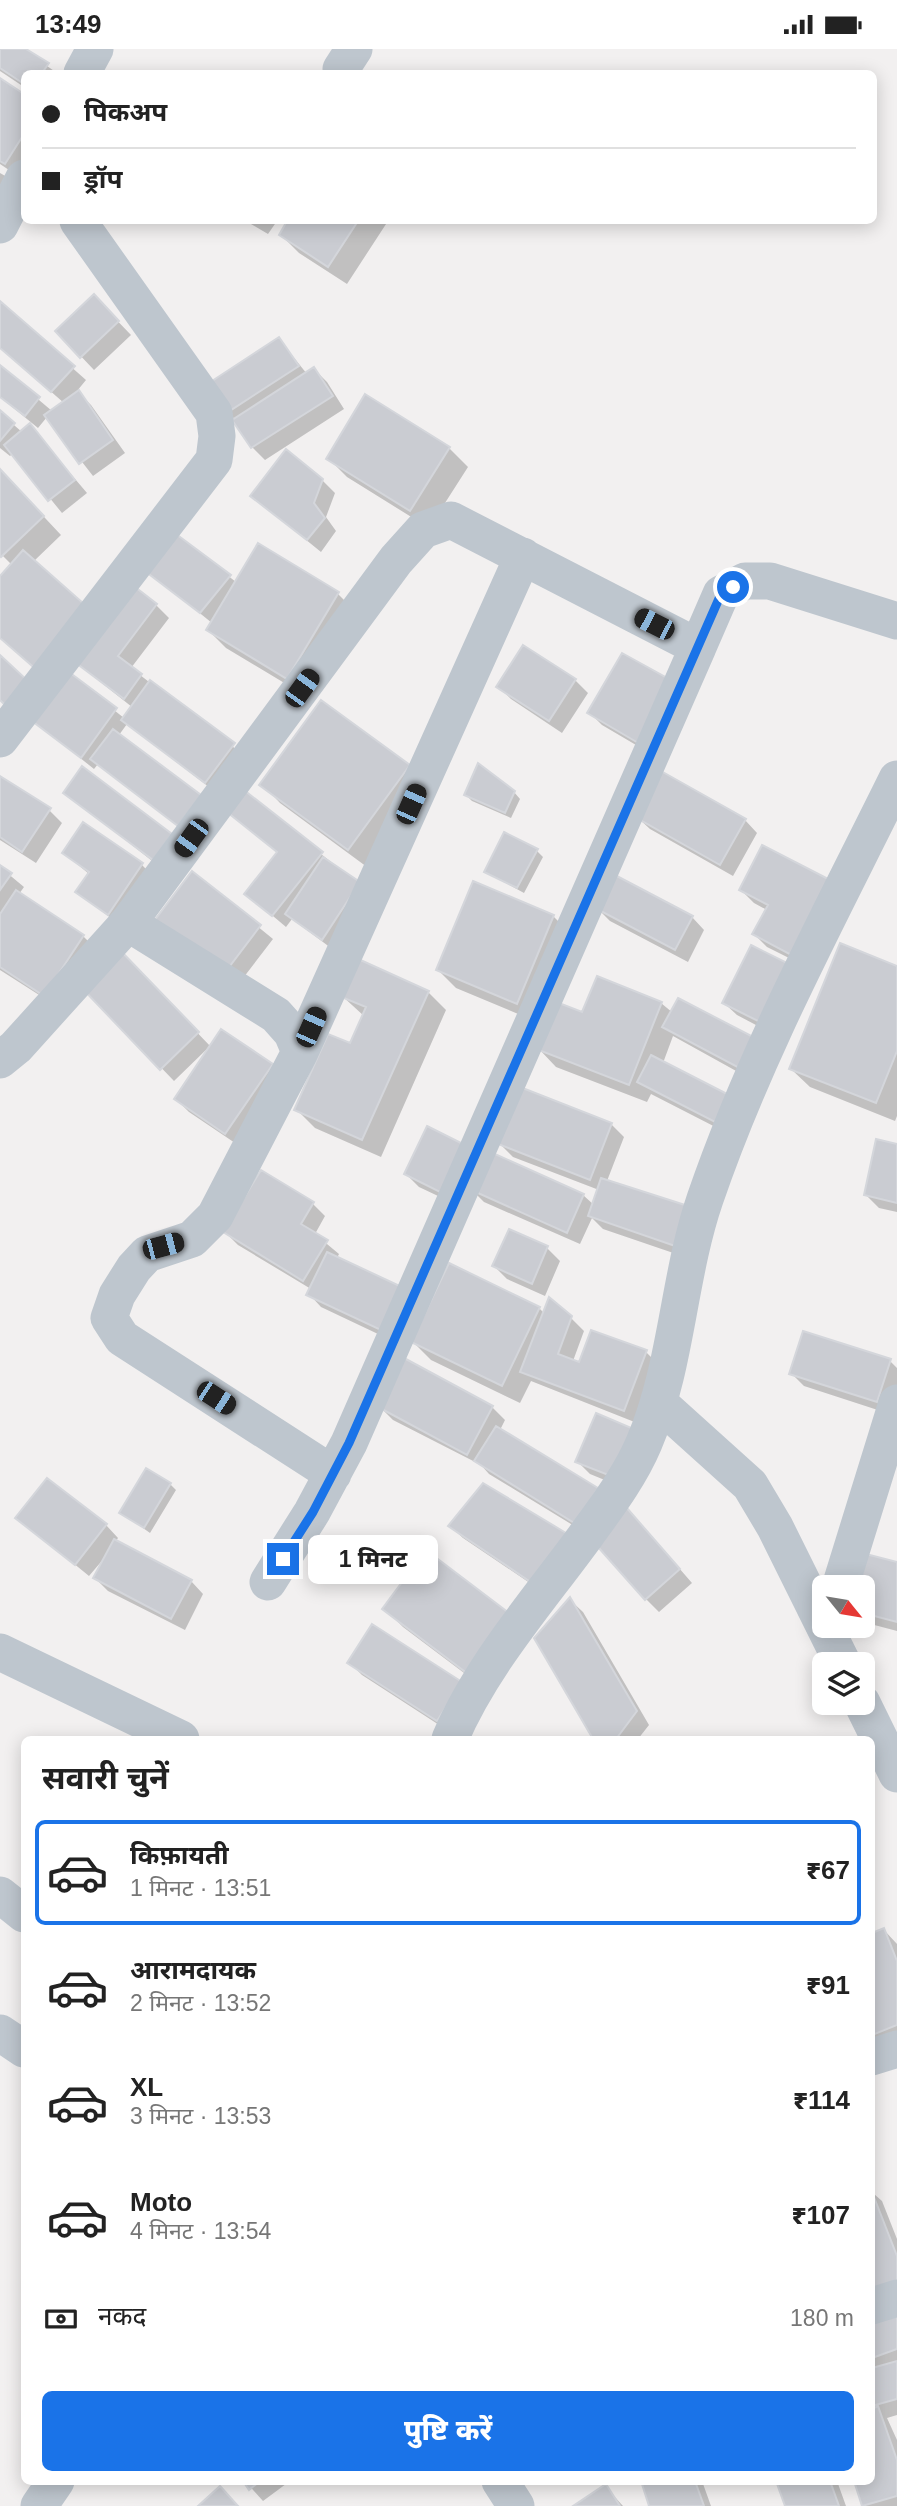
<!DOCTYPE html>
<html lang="hi">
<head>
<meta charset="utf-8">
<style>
	:root { --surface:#fff; --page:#f6f6f6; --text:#222; --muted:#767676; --line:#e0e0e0; --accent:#1a73e8 }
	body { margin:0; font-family:Arial,"Noto Sans Devanagari",sans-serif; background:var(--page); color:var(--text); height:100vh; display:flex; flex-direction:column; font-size:26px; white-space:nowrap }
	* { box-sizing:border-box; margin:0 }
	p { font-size:23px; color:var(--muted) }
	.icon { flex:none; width:38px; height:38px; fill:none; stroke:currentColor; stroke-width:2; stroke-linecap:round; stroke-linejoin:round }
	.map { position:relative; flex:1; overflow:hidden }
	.sheet { position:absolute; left:21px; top:1687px; width:854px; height:749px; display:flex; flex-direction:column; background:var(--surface); border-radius:10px; box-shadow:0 4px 18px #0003 }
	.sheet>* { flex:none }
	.top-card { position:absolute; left:21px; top:21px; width:856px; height:154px; border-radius:10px; box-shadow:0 4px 18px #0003; display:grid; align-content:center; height:154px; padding:0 21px; background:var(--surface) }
	.needle { width:46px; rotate:120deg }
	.tools { position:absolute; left:812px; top:1526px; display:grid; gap:14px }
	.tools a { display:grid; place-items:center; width:63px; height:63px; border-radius:10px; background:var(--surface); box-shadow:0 4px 18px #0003; font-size:35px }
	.end { position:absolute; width:32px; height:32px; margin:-16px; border:9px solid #1a73e8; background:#fff; box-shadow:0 0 0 4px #fff }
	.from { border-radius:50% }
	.bubble { position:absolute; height:49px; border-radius:10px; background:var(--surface); box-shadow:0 4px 18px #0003; font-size:23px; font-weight:800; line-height:49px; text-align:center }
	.car { position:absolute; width:21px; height:42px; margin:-21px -10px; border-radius:9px; box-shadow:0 0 5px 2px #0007; background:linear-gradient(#222 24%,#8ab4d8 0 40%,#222 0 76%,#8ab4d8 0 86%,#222 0) }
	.top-card b { display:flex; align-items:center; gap:24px; height:66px; font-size:26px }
	.top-card b+b { border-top:2px solid var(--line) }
	.top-card i { width:18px; height:18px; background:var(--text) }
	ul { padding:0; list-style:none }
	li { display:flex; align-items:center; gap:21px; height:105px; margin:0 14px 10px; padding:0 7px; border:4px solid transparent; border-radius:10px }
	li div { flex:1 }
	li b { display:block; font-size:26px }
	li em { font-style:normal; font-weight:800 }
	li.on { border-color:var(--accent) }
	li>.icon { width:63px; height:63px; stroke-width:1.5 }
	h2 { padding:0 21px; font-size:32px; line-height:84px }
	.pay { display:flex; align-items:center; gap:18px; height:77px; padding:0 21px; font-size:26px }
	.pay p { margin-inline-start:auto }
	.button { display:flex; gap:14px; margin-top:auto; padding:14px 21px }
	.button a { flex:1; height:80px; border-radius:10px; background:var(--accent); color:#fff; font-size:28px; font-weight:800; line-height:80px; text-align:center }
	.status { display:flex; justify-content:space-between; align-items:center; height:49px; padding:0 35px; background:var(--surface); direction:ltr }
	.status svg { height:19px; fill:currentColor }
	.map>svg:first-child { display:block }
	.shadow { fill:#0003; fill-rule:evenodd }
	.building { fill:#caccd2; stroke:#d4d6db; stroke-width:2 }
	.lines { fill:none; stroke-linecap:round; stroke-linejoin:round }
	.street { stroke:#bec6ce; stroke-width:37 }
	.route { stroke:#1a73e8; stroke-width:9 }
</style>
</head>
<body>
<div class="status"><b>13:49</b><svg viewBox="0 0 49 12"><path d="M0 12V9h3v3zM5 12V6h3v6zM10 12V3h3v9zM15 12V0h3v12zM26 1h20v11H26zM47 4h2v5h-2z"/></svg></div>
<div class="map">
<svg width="897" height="2457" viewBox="0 0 897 2457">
	<rect width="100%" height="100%" fill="#f2f0f0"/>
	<path class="shadow" d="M0 0H23L57 24H24V38L0 22Z
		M0 31 24 47V117L18 127 0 115Z
		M0 124 7 128 0 156Z
		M246 172H277L268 185Z
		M280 172H388L347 235 299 204 281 186 287 176Z
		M0 255 86 331 77 342 91 356 125 404 93 427 47 368 38 379 0 348V318L52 362 64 354 0 298Z
		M106 260 131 286 94 321 57 282Z
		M279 290 307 325 314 320 327 333 344 360 265 411 252 398 229 362Z
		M366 348 449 399 468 418 429 479 347 428 328 409Z
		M0 364 22 383 30 377 87 444 62 464 13 404 10 407 0 399Z
		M0 421 61 486 34 512 91 563 156 556 169 569 131 619 246 708 218 745 127 675 119 686 192 788 98 715 94 720 30 669 54 637 0 588V529L12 516 0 504ZM79 616 132 658 124 669 70 626Z
		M322 431 335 444 326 468 336 482 321 503 252 447Z
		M173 484 236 533 338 545 356 563 306 647 226 599 208 581 212 574 144 519Z
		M524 598 575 631 588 644 562 684 511 650 498 637Z
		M687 649 653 706 602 676 589 663Z
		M409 717 367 818 280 754 262 735Z
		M83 720 166 823 65 743Z
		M0 729 49 761 62 774 36 814 0 791Z
		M514 743 520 750 511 769 472 752 466 746Z
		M229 762 321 805 359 835 335 902 292 870 286 878 247 845 278 804Z
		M637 768 745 771 757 784 733 827 650 780Z
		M84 775 142 816 155 829 121 877 77 843 89 825 64 804Z
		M763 798 809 919 767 898 754 885 767 861 754 854 741 841Z
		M537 802 543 808 524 844 486 823Z
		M0 818 24 838 19 845 83 887 96 900 58 958 0 921Z
		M193 825 273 890 237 937Z
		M597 859 692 868 704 881 688 913 610 872Z
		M553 867 572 886 535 972 456 939 438 921Z
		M752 898 773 985 737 966 724 954Z
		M118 901 211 998 271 1016 284 1029 238 1096 189 1063 176 1050 209 998 174 1032 82 936Z
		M897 918V1067L895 1072 810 1038 791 1020Z
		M428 943 446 961 381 1108 315 1079 297 1061 351 996 364 967 341 946Z
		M661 954 756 1033 673 987 663 1014 731 1086 651 1045 647 1053 556 1018 538 999 583 965Z
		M611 1075 624 1088 607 1132 688 1209 603 1180 592 1169 580 1195 484 1153 471 1140 583 1146 594 1156 599 1141 513 1108 500 1095Z
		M428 1080 455 1155 419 1138 406 1125Z
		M897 1097V1163L879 1159 866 1146Z
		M312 1154 325 1167 315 1185 339 1205 337 1209 397 1294 321 1258 309 1245 311 1240 238 1196 225 1183Z
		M510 1182 547 1199 560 1212 545 1247 507 1230 494 1217Z
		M539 1259 544 1264 571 1269 584 1282 573 1312 581 1316 646 1303 659 1316 637 1374 531 1332 520 1354 431 1311 413 1293Z
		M890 1312 897 1319V1342L890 1365 804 1337 791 1324Z
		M380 1358H492L505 1371 500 1381 589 1486 489 1425 481 1416 393 1371Z
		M597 1367 629 1441 590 1425 578 1413Z
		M170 1435 176 1441 150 1484 122 1464Z
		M18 1469 106 1476 118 1489 115 1493 191 1532 203 1545 185 1581 108 1542 95 1529 106 1507 89 1527Z
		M639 1473 692 1534 659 1563 646 1550Z
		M450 1477 577 1499 549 1547 463 1489Z
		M426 1504 488 1642 403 1578 384 1559Z
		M897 1515V1582L863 1573V1538H855Z
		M570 1551 583 1563 649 1676 638 1690H595L536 1589Z
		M349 1613 461 1635 450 1683 362 1626Z
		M884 1881 897 1895V1994L872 1989V1886Z
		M872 2131 874 2145 882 2152 897 2190V2251L872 2261Z
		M897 2262V2366L887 2369 897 2391V2457H864L855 2432H872V2362L876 2360 872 2352V2271Z
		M245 2432H290L263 2452Z
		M643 2432H702L711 2457H651Z
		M778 2432H837L846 2457H787Z
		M605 2437 623 2457H576Z"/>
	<path class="building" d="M0 0H26L49 14 42 24H24V35L0 19Z
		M0 29 24 45V85L5 115 0 112Z
		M287 172H358L328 218 279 186Z
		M94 245 119 272 80 309 55 282Z
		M0 252 75 317 51 343 0 299Z
		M279 288 299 317 228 363 209 334Z
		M0 316 40 348 25 367 0 348Z
		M314 318 333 347 251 399 232 371Z
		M79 341 113 391 79 415 44 366Z
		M365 345 450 398 410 462 326 410Z
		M0 361 15 374 0 392Z
		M30 374 75 431 48 452 4 396Z
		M286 400 323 430 314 454 325 469 307 491 250 447Z
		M0 420 44 467 1 508 0 507Z
		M172 482 231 526 200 564 141 519Z
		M258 494 339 543 287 630 206 581Z
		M23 501 92 562 38 622 0 589V527Z
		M130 534 157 555 118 607 142 625 124 650 72 611Z
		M523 596 576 630 549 672 496 638Z
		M622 604 676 634 640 695 587 664Z
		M0 606 29 633 6 657 0 651Z
		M65 620 117 659 81 709 28 669Z
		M150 631 235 694 205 734 121 671Z
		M321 651 410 716 348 801 259 736Z
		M113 680 201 746 178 777 90 710Z
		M478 714 515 742 505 764 464 746Z
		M82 717 172 785 153 811 63 744Z
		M661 722 746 770 720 816 635 768Z
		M0 727 51 759 22 803 0 788Z
		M244 741 323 803 272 867 244 845 277 803 227 763Z
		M83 773 143 814 108 866 75 843 89 823 62 804Z
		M504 783 538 800 517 839 484 823Z
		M762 796 834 833 795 908 752 885 768 856 739 841Z
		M323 808 360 833 322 891 285 865Z
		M0 816 12 824 0 841Z
		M192 822 261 876 223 926 154 872Z
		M613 825 693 867 675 901 595 859Z
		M473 832 554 866 517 955 436 921Z
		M16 841 84 886 44 947 0 918V865Z
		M840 894 897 917V1002L876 1054 789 1020Z
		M751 896 789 915 760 973 722 954Z
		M118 899 199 983 160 1021 79 936Z
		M356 909 429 942 362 1091 294 1061 328 985 350 994 366 958 339 947Z
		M597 927 662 953 629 1036 536 1000 554 952 582 963Z
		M678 949 759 991 743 1021 662 978Z
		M221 980 273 1015 225 1085 174 1050Z
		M651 1006 731 1047 717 1074 637 1033Z
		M520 1038 612 1074 590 1131 498 1095Z
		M427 1077 465 1096 442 1144 404 1125Z
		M876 1090 897 1095V1154L864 1146Z
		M486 1101 584 1145 567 1184 469 1140Z
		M261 1121 314 1153 301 1175 328 1191 303 1232 223 1183Z
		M601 1129 688 1157 675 1197 588 1167Z
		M509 1180 548 1197 532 1235 492 1217Z
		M327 1203 404 1239 383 1282 306 1246Z
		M449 1214 540 1258 502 1337 411 1293Z
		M549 1248 572 1267 558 1305 579 1313 591 1281 647 1301 624 1362 520 1323Z
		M803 1282 891 1310 877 1353 789 1325Z
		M404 1309 493 1357 467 1406 378 1358Z
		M596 1364 636 1381 616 1429 575 1413Z
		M496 1377 598 1439 576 1475 474 1412Z
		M146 1419 171 1434 144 1479 119 1464Z
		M47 1429 107 1475 75 1516 15 1469Z
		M483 1434 566 1484 535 1536 448 1477Z
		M626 1458 680 1520 645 1551 590 1489Z
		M114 1490 192 1531 171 1570 93 1529Z
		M426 1501 513 1567 468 1625 382 1560Z
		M862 1504 897 1513V1573L863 1564V1538H853Z
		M570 1548 637 1662 616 1690H593L534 1589Z
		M372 1575 462 1633 437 1672 347 1614Z
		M884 1879 897 1912V1976L872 1986V1884Z
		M872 2143 897 2207V2233L872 2243Z
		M897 2260V2300L872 2309V2269Z
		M897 2312V2350L872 2357V2319Z
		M878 2357 897 2411V2447L862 2457 854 2432H872V2360Z
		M243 2432H260L249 2441Z
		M641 2432H695L704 2457H649Z
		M776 2432H830L839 2457H785Z
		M606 2435 620 2457H573Z
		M220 2437 238 2457H198Z"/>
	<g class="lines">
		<path class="street" d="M341 20 354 0
			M82 24 95 0
			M0 176 24 129
			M0 690 214 411 217 387 214 364 78 172
			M128 874 276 966 292 984 300 1003 215 1167 192 1190 147 1205 134 1219 117 1246 109 1269 122 1289 333 1425
			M300 1003 523 507
			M0 1011 16 998 128 874 396 511 423 481 451 471 698 598 721 545 745 532H770L897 572
			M659 1354 750 1436 775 1478 843 1615
			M268 1533 312 1463 349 1394 698 598
			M840 1538 897 1354
			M0 1603 181 1690
			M862 1654 897 1725
			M450 1690C482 1615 539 1551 587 1485 608 1456 630 1427 644 1394 677 1317 678 1229 705 1150 755 1004 829 868 897 730
			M0 1846 24 1865
			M0 1984 24 2000
			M872 2008 897 2000
			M872 2257 897 2249
			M500 2432 516 2457
			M39 2457 56 2432"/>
	</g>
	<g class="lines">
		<path class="route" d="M283 1510 313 1463 349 1394 721 545 733 538"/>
	</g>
</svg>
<div class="tools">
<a><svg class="needle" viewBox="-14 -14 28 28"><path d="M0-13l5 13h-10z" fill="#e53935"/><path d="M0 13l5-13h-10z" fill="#767676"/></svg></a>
<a><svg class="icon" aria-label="layers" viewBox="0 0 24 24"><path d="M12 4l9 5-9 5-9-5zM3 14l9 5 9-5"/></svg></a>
</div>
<i class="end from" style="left:733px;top:538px"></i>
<i class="end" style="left:283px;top:1510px"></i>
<div class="bubble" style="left:308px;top:1486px;width:130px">1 मिनट</div>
<i class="car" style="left:654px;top:575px;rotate:297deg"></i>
<i class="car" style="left:302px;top:639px;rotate:36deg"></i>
<i class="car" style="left:411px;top:755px;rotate:24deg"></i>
<i class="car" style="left:191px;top:789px;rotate:216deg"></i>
<i class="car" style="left:311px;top:978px;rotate:24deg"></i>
<i class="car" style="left:163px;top:1197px;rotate:75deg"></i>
<i class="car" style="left:216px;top:1349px;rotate:123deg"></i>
<div class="top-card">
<b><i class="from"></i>पिकअप</b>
<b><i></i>ड्रॉप</b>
</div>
<section class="sheet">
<h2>सवारी चुनें</h2>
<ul>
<li class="on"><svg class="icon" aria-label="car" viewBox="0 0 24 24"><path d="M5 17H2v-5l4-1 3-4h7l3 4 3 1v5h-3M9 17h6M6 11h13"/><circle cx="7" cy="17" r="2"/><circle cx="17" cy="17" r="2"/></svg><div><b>किफ़ायती</b><p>1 मिनट · 13:51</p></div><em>₹67</em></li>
<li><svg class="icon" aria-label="car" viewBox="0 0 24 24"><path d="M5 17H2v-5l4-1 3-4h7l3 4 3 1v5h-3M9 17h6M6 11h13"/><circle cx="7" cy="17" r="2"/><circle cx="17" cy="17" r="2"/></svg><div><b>आरामदायक</b><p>2 मिनट · 13:52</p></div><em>₹91</em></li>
<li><svg class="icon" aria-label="car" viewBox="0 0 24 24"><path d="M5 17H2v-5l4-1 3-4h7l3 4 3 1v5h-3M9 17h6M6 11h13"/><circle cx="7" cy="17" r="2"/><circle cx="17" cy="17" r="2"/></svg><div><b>XL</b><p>3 मिनट · 13:53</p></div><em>₹114</em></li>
<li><svg class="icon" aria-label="car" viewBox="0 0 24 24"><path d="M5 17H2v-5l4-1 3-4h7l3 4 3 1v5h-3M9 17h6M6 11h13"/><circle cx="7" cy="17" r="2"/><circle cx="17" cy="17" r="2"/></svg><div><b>Moto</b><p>4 मिनट · 13:54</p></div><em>₹107</em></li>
</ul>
<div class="pay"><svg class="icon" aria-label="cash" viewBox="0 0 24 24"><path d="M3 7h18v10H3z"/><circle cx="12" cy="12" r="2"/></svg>नकद<p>180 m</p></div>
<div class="button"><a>पुष्टि करें</a></div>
</section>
</div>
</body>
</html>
